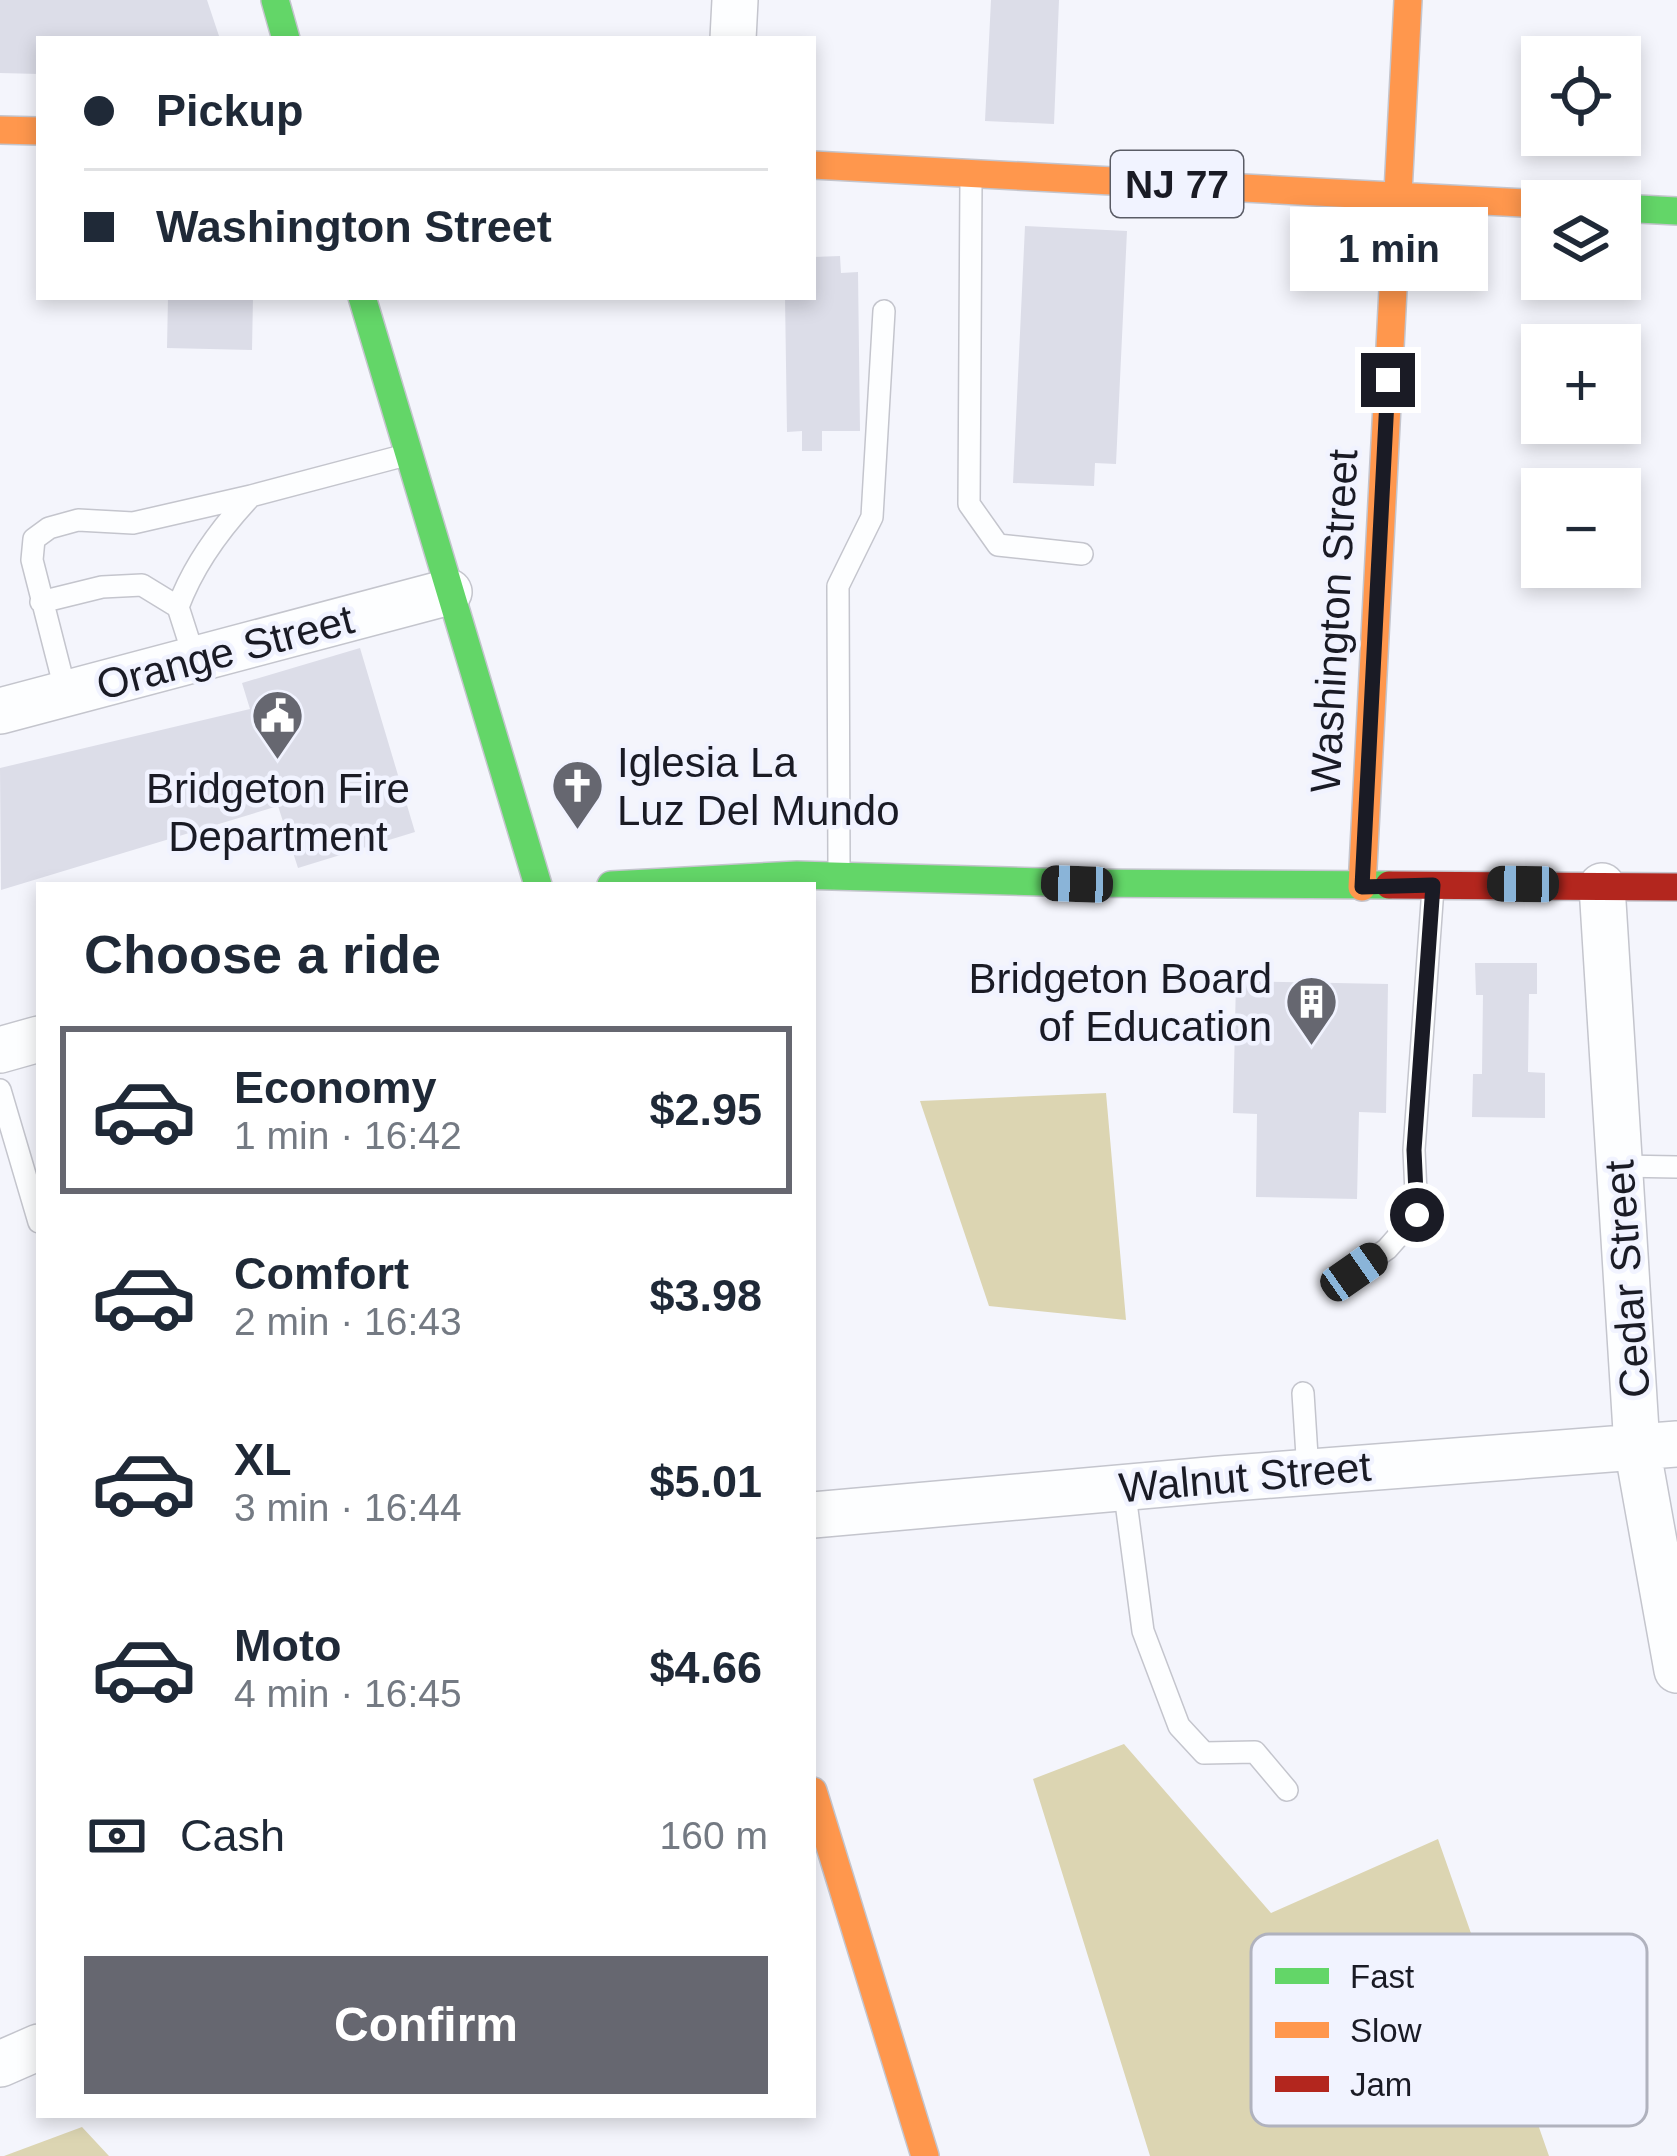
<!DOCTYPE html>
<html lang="en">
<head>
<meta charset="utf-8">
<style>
	:root { --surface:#fff; --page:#f2f2f3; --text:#1f2937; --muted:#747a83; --line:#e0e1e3; --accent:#666770 }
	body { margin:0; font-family:Arial,sans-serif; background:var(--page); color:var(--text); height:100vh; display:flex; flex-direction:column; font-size:45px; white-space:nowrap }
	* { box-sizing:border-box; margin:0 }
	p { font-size:39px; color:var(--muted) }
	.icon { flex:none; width:66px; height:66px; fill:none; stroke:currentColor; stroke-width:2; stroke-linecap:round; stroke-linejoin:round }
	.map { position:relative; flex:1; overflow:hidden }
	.details { position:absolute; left:36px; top:882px; width:780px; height:1236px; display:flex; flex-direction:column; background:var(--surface); border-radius:0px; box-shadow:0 6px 18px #0003 }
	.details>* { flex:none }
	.hud { position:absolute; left:36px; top:36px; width:780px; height:264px; border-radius:0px; box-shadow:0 6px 18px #0003; display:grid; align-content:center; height:264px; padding:0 48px; background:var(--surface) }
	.tools { position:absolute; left:1521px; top:36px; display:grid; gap:24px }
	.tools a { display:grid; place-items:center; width:120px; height:120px; border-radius:0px; background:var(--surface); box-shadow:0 6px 18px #0003; font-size:60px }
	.end { position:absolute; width:54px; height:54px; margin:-27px; border:15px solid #1a1b25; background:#fff; box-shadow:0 0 0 6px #fff }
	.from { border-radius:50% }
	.bubble { position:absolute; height:84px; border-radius:0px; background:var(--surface); box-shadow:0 6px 18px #0003; font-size:39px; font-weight:700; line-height:84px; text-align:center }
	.car { position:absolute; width:36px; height:72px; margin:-36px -18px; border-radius:15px; box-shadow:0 0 9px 3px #0007; background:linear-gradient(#222 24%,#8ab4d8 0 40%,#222 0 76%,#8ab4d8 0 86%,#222 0) }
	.hud b { display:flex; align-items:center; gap:42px; height:114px; font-size:45px }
	.hud b+b { border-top:3px solid var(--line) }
	.hud i { width:30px; height:30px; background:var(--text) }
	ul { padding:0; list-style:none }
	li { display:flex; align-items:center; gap:36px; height:168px; margin:0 24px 18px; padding:0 24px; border:6px solid transparent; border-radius:0px }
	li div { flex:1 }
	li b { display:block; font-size:45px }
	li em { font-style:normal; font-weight:700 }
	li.on { border-color:var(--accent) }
	li>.icon { width:108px; height:108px; stroke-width:1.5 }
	h2 { padding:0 48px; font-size:54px; line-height:144px }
	.pay { display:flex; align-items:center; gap:30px; height:132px; padding:0 48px; font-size:45px }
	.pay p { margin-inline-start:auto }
	.button { display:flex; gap:24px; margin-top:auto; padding:24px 48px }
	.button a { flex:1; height:138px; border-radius:0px; background:var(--accent); color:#fff; font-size:48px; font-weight:700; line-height:138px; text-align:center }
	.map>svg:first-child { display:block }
	.forest { fill:#dcd5b2 }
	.building { fill:#dcdde8 }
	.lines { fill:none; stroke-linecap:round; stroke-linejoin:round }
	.lane-casing { stroke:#c4c5cd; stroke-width:24 }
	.street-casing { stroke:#c4c5cd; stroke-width:48 }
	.fast-casing { stroke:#c4c5cd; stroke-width:30 }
	.slow-casing { stroke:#c4c5cd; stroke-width:30 }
	.jam-casing { stroke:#c4c5cd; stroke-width:30 }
	.lane { stroke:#fdfeff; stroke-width:21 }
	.street { stroke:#fdfeff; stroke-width:45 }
	.fast { stroke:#63d668; stroke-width:27 }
	.slow { stroke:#ff974d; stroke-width:27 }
	.jam { stroke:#b3261e; stroke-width:27 }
	.route { stroke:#1a1b25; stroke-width:15 }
	.labels { text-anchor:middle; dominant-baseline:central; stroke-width:9; stroke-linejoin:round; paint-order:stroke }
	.shield { fill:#f1f3ff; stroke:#5a5c66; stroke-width:3 }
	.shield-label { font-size:39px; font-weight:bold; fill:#1a1b25 }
	.street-label { font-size:42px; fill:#1a1b25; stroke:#f1f3ff }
	.poi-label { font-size:42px; fill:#1a1b25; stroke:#f1f3ff; text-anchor:start }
	.key { fill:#f1f3ff; stroke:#b0b2be; stroke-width:3 }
	.key-label { font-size:33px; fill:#1a1b25 }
</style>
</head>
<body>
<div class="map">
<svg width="1677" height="2156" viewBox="0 0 1677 2156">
	<rect width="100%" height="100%" fill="#f4f5fc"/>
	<path class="forest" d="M1106 1093 1126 1320 989 1306 920 1101Z
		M1124 1744 1271 1913 1438 1839 1549 2156H1150L1033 1779Z
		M82 2127 109 2156H4Z"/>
	<path class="building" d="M0 0H207L220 39H39V74L0 73Z
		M991 0H1059L1054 124 985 121Z
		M1025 226 1127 231 1116 464 1095 463 1094 486 1013 483Z
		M840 256 841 273 858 272 860 431H822V451H802V431L787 432 785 297H813V257Z
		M168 297H253L252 350 167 348Z
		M360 648 415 832 298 868 278 806 1 890 0 768 250 709 242 683Z
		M1475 963H1537V994H1529L1528 1072 1545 1073V1118L1472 1117 1473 1074H1482L1483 995H1476Z
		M1236 981 1388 984 1386 1113 1359 1112 1357 1199 1256 1197 1257 1114 1233 1113Z"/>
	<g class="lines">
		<defs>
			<path id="lane" d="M971 180 969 504 998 545 1082 554
				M41 602 102 587 142 585 178 607 195 660
				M178 607C193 566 220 529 250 497
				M66 693 32 560 34 539 49 528 78 520 133 523 251 496 402 456
				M839 869 838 586 872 517 884 311
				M0 1090 39 1222
				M1620 1166 1677 1167
				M1354 1272 1387 1249 1417 1215 1414 1150 1433 888
				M1303 1393 1308 1472
				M1124 1487 1143 1631 1179 1726 1204 1753 1255 1752 1287 1790"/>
			<path id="street" d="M733 39 735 0
				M0 711 449 592
				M1602 886 1637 1447 1677 1670
				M0 1050 39 1039
				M813 1515 1220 1479 1677 1444
				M0 2064 39 2047"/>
			<path id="fast" d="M275 0 286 39
				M1620 208 1677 211
				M362 297 538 885
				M611 885 797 875 1077 883 1389 885"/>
			<path id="slow" d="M0 130 39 131
				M813 165 1542 204
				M1362 887 1408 0
				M813 1791 925 2156"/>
			<path id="jam" d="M1389 885 1677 887"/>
		</defs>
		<use href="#lane" class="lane-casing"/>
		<use href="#street" class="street-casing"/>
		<use href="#fast" class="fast-casing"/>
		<use href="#slow" class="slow-casing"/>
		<use href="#jam" class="jam-casing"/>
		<use href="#lane" class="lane"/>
		<use href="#street" class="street"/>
		<use href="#fast" class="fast"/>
		<use href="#slow" class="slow"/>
		<use href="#jam" class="jam"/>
	</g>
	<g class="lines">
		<path class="route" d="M1388 380 1362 887 1433 885 1414 1150 1417 1215"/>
	</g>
	<defs>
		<symbol id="civic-pin" viewBox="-11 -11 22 30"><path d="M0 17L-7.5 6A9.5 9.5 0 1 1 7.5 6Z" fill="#666770" stroke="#f1f3ff"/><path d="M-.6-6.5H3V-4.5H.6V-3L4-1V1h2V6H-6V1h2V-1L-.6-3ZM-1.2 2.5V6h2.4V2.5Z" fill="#fff"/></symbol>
		<symbol id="church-pin" viewBox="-11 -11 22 30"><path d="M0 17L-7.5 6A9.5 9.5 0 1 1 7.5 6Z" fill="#666770" stroke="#f1f3ff"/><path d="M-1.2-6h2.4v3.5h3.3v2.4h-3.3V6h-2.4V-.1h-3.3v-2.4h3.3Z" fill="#fff"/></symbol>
		<symbol id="building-pin" viewBox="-11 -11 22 30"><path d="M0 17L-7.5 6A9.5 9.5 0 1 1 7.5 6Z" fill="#666770" stroke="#f1f3ff"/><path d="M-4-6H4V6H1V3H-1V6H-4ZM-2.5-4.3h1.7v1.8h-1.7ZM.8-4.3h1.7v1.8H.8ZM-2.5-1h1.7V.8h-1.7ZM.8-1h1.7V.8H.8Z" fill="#fff"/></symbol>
	</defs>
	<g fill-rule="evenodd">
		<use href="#civic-pin" x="248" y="686" width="59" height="81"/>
		<use href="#church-pin" x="548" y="756" width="59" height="81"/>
		<use href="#building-pin" x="1282" y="972" width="59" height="81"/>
	</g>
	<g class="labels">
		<rect class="shield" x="1111" y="151" width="132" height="66" rx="9"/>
		<g class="shield-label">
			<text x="1177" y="184">NJ 77</text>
		</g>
		<g class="street-label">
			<text transform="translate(1334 621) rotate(-87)">Washington Street</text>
			<text transform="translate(225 652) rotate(-15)">Orange Street</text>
			<text transform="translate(1627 1279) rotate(-94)">Cedar Street</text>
			<text transform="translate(1245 1477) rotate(-5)">Walnut Street</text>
		</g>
		<g class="poi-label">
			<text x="617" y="762">Iglesia La<tspan x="617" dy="48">Luz Del Mundo</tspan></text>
			<text x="278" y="788" text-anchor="middle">Bridgeton Fire<tspan x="278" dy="48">Department</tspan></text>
			<text x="1272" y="978" text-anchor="end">Bridgeton Board<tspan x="1272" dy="48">of Education</tspan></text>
		</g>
	</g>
	<rect x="1251" y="1934" width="396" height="192" rx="18" class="key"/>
	<rect x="1275" y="1968" width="54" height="16" fill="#63d668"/>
	<rect x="1275" y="2022" width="54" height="16" fill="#ff974d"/>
	<rect x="1275" y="2076" width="54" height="16" fill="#b3261e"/>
	<g class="key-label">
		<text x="1350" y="1988">Fast</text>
		<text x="1350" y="2042">Slow</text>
		<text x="1350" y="2096">Jam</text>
	</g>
</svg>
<div class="tools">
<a><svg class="icon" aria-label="locate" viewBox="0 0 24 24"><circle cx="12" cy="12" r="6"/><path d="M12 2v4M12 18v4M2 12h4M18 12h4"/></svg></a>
<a><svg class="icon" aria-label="layers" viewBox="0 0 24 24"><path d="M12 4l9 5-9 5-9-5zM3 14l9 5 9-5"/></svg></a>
<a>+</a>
<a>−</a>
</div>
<i class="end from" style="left:1417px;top:1215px"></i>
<i class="end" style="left:1388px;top:380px"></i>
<div class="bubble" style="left:1290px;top:207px;width:198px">1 min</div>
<i class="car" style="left:1077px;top:884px;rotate:272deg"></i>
<i class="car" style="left:1523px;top:884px;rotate:271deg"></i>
<i class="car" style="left:1354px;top:1272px;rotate:55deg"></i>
<div class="hud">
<b><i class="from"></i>Pickup</b>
<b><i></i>Washington Street</b>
</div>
<section class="details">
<h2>Choose a ride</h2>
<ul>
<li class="on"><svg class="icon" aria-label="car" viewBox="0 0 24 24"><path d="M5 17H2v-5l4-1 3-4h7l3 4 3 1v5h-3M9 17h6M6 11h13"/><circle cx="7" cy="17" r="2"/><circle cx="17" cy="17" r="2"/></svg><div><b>Economy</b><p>1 min · 16:42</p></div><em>$2.95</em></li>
<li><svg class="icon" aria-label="car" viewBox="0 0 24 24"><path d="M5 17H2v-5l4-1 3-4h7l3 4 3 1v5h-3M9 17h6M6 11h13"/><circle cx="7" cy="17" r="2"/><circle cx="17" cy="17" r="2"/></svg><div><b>Comfort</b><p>2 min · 16:43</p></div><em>$3.98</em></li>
<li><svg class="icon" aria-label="car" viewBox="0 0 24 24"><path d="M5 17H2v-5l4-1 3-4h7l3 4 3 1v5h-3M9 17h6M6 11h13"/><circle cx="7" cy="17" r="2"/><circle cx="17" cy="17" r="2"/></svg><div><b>XL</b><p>3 min · 16:44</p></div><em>$5.01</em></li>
<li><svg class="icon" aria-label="car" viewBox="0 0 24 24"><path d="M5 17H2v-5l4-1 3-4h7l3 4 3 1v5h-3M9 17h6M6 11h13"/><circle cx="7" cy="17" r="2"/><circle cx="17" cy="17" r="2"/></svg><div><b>Moto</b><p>4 min · 16:45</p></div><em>$4.66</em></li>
</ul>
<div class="pay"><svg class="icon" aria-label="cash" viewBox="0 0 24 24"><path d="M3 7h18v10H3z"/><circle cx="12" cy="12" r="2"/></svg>Cash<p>160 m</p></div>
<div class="button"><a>Confirm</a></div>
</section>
</div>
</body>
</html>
